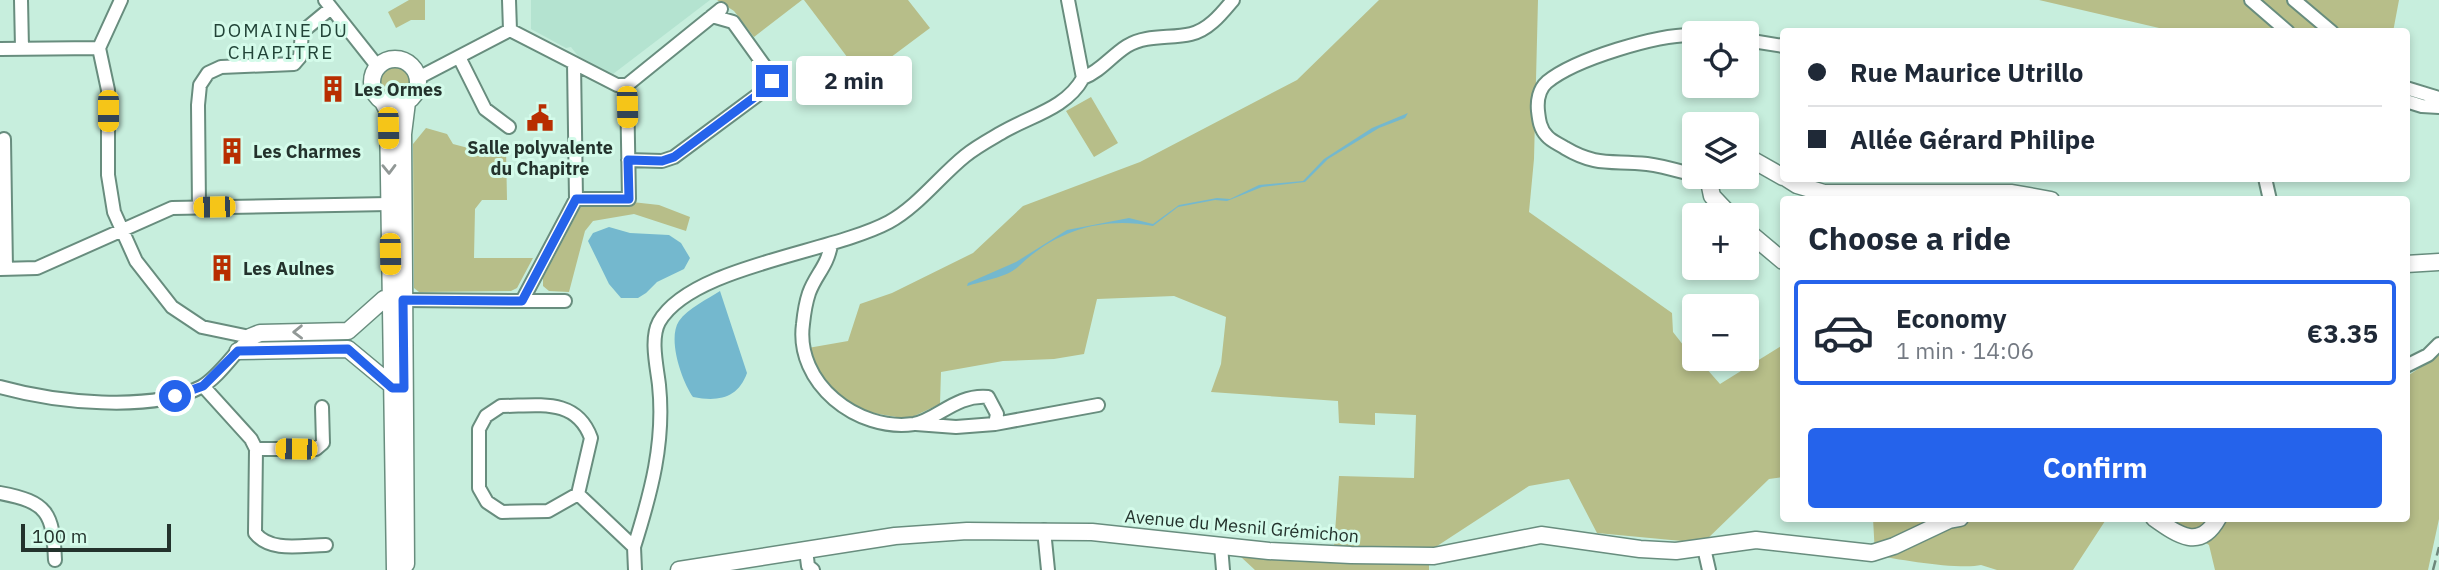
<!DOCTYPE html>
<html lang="en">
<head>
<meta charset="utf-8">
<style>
	:root { --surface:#fff; --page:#f2f2f3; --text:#1f2937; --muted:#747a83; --line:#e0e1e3; --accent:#2563eb }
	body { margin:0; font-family:"IBM Plex Sans",sans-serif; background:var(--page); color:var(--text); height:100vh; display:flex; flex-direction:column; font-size:26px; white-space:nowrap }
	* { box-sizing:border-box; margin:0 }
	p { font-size:23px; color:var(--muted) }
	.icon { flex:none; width:38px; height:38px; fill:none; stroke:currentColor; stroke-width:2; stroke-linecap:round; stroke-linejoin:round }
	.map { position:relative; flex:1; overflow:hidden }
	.details { position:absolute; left:1780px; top:196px; width:630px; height:326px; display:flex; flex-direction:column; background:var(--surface); border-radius:7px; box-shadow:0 4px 10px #0003 }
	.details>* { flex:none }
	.guide { position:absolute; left:1780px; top:28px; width:630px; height:154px; border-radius:7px; box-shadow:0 4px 10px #0003; display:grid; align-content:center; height:154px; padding:0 28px; background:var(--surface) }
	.fabs { position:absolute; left:1682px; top:21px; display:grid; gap:14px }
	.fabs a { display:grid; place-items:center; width:77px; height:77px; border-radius:7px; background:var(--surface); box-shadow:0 4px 10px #0003; font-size:35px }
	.scale { position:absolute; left:21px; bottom:18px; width:150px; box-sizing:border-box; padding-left:7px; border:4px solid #23322c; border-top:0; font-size:19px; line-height:24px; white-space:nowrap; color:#23322c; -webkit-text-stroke:5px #d4fbea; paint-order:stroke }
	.end { position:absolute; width:32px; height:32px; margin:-16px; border:9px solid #2563eb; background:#fff; box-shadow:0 0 0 4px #fff }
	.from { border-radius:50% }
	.bubble { position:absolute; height:49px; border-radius:7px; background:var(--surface); box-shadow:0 4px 10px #0003; font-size:23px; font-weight:800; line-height:49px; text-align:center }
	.car { position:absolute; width:21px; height:42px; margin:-21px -10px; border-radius:9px; box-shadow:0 0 5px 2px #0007; background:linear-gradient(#f5c518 24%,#345 0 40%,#f5c518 0 76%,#345 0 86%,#f5c518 0) }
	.guide b { display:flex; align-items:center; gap:24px; height:66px; font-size:26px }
	.guide b+b { border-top:2px solid var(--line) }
	.guide i { width:18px; height:18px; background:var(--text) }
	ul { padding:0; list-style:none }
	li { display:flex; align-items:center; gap:21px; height:105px; margin:0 14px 10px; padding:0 14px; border:4px solid var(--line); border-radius:7px }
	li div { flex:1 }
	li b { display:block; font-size:26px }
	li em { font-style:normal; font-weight:800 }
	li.current { border-color:var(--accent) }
	li>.icon { width:63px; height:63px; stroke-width:1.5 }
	h2 { padding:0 28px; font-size:32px; line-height:84px }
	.action { display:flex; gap:14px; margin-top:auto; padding:14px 28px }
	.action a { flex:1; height:80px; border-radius:7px; background:var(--accent); color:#fff; font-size:28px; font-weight:800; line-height:80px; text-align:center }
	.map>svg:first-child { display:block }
	.built { fill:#b4e3d0 }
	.green { fill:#b7be89 }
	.water { fill:#74b8ce }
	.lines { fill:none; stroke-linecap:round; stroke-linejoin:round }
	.street-casing { stroke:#688d7e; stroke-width:16 }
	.secondary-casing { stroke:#688d7e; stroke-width:19 }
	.street { stroke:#fff; stroke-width:12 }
	.secondary { stroke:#fff; stroke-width:16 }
	.rail { stroke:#6d877c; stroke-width:2.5; stroke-dasharray:10 5; stroke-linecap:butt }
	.oneway { stroke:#919896 }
	.route { stroke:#2563eb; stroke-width:9 }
	.labels { text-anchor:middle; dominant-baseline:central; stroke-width:6; stroke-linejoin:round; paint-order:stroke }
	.poi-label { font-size:18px; font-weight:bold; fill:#23322c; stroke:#d4fbea; text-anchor:start }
	.street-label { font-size:18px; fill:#23322c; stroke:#d4fbea }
	.neighbourhood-label { font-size:19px; letter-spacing:2px; fill:#224438; stroke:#d4fbea }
</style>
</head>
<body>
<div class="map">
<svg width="2439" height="570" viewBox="0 0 2439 570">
	<rect width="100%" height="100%" fill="#c7eedd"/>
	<path class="built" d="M531 0H710L613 74 578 56 571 47 566 48 531 29Z"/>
	<path class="green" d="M409 0H425V20H411L396 28 388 12Z
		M717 0H802L754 37 734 11Z
		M804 0H908L930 28 863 78Z
		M1379 0H1538L1534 159 1529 212 1672 313 1673 332 1694 359H1698L1720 384 1783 345V477L1769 479 1703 543 1597 533 1569 479 1529 486 1431 550 1334 547 1339 476 1414 478 1416 415 1375 413V425L1339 423 1338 401 1211 392 1221 364 1226 317 1174 296 1097 299 1084 354 1054 359 1003 361 941 372 940 404 908 419 867 412 841 399 824 384 808 348 848 341 860 304 892 293 973 253 1023 206 1140 162 1297 80Z
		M2039 0H2399L2393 32 2172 31Z
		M380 82a16 16 0 1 1 32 0a16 16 0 1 1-32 0Z
		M1091 97 1118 143 1094 157 1066 111Z
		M426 128 447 134 453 144 487 153 506 149 507 200H482L475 209 474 258H533L517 288 511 291 419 292 414 288 413 144Z
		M632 202 659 205 690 217 686 231 634 214 593 221 585 231 569 292 549 291 543 286V278L582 204 596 203 597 206Z
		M2439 355V519L2428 570H2215L2209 545 2166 518H2406V377Z
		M1873 518H2107L2073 570H1997L1981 565C1961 570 1899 560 1875 555Z
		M1241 557 1429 563V570H1255Z"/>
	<path class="water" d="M1408 113 1405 118 1379 128 1328 159 1305 182 1262 187 1227 201 1215 200 1178 207 1153 226C1102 216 1055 231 1019 266 1008 277 982 281 967 286L968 283 1016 262 1067 230 1129 218 1153 224 1179 205 1217 198 1230 199 1259 185 1303 181 1324 159 1372 128Z
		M609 227 630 233 669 235 681 243 690 258 684 269 657 282 646 293 638 298H621L609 284 588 241 593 233Z
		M720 291 747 373C738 398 719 402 693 397 682 381 667 339 679 321 688 308 708 299 720 291Z"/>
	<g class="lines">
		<defs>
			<path id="street" d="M21 0 22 48
				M121 0 99 48 108 90V175L114 212 136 261 172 307 202 327 250 337
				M325 0 378 67
				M1068 0 1083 78
				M2251 0 2288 32
				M2294 0 2332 32
				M510 30 617 85H627L721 9
				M1694 35C1658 34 1575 59 1547 82 1539 89 1537 101 1538 111 1539 120 1540 129 1547 136 1551 141 1559 144 1565 148 1597 167 1612 160 1647 164 1663 166 1679 171 1694 175
				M1746 40 1783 46
				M0 49 99 48
				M459 57 485 109 509 127
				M418 78 510 30 509 0
				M2406 88 2439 98
				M2406 101 2422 106 2439 107
				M4 139 6 269
				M628 160 662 161 674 157 771 85V75L733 22 712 16
				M2265 178 2270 200
				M576 199H629L627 85
				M199 207 198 105 200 85 208 73 221 67 294 64 300 57 302 32 331 8
				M831 245C827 267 816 274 809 293 806 302 804 314 803 324 795 383 857 432 914 424 937 420 956 394 988 397L997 414 995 424 1098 405
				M0 269 37 268 172 208 389 204
				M403 300 522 301 576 199 574 63
				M522 301H565
				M2406 366 2428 355 2439 344
				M203 386 251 439 256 449 255 533C271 553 303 545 326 545
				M0 387C54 402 150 413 201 387 216 379 231 358 243 345
				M501 406C538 406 576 397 591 438L578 494 548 511 502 512 487 502 479 488V429L486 416Z
				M916 424 956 427 995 424
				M256 449H316L323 443 322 407
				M0 493C48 502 53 513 55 560
				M578 494 634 547 635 570
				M1044 530 1048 570
				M1221 546 1223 570
				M634 547C651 493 665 442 659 385 657 367 650 339 659 322 691 266 831 253 889 222 917 207 940 176 965 156 976 147 989 140 1001 133 1029 116 1066 109 1083 78 1101 71 1111 56 1127 46 1147 34 1170 39 1191 34 1209 30 1222 13 1233 0
				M1704 548 1709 570
				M806 550 808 566 813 570"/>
			<path id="secondary" d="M372 82a23 23 0 1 1 46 0a23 23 0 1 1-46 0Z
				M383 102 388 112 395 570
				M1746 156 1783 177
				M1708 177 1712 196 1730 215
				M1786 178 1797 185 1824 193H2012L2051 200
				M1746 230 1783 261
				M2406 264 2439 262
				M250 337 260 333 348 331 384 299H397
				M238 351 348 349 395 388
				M2154 518C2178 535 2200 551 2218 518
				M406 564 403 134 407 102
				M679 570 895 536 967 531 1092 532 1269 551 1351 555 1434 556 1541 535 1640 549 1676 551 1756 540 1872 553 1894 546 1949 520 1960 518"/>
		</defs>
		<use href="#street" class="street-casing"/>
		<use href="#secondary" class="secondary-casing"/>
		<use href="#street" class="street"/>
		<use href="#secondary" class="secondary"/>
		<path class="rail" d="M2433 570 2439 547"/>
	</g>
	<defs><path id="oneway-chevron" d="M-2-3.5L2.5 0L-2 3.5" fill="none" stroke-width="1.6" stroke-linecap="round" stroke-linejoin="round" transform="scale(1.75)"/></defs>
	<g class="oneway">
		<use href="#oneway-chevron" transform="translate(389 169) rotate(89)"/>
		<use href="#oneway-chevron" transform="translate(298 332) rotate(179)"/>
	</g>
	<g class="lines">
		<path class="route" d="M175 396 203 386 238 351 348 349 392 388H404L403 300 522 301 576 199H629L628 160 662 161 674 157 771 85 772 81"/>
	</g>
	<defs>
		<symbol id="building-bare" viewBox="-9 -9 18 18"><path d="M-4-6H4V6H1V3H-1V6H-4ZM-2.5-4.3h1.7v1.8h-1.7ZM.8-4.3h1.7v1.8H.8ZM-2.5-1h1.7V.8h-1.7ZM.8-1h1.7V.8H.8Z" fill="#b82e00" stroke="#d4fbea" stroke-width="2.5" paint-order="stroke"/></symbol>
		<symbol id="civic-bare" viewBox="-9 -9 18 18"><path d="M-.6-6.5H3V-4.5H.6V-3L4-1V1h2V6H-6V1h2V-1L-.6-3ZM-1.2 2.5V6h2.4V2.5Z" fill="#b82e00" stroke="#d4fbea" stroke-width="2.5" paint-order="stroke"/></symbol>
	</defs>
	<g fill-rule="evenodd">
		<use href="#building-bare" x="314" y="70" width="38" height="38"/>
		<use href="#civic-bare" x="521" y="99" width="38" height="38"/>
		<use href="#building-bare" x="213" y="132" width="38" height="38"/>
		<use href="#building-bare" x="203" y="249" width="38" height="38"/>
	</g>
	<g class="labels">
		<g class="poi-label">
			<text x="354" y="89">Les Ormes</text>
			<text x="540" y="147" text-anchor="middle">Salle polyvalente<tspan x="540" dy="21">du Chapitre</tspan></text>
			<text x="253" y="151">Les Charmes</text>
			<text x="243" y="268">Les Aulnes</text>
		</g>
		<g class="street-label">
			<text transform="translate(1242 526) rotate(5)">Avenue du Mesnil Grémichon</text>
		</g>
		<g class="neighbourhood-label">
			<text x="281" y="30">DOMAINE DU<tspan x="281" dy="22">CHAPITRE</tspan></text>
		</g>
	</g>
</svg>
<div class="fabs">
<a><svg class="icon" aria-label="locate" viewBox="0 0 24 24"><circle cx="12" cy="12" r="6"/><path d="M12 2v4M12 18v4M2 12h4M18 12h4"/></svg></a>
<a><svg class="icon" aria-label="layers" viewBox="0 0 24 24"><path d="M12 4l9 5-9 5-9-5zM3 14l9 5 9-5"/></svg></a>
<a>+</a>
<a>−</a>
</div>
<div class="scale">100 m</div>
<i class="end from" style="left:175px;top:396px"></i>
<i class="end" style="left:772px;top:81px"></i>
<div class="bubble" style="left:796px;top:56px;width:116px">2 min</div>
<i class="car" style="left:627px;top:107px;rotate:179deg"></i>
<i class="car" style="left:108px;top:111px;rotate:180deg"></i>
<i class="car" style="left:388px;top:128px;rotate:179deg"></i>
<i class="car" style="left:214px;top:207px;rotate:269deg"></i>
<i class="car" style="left:390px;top:254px;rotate:179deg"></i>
<i class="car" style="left:296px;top:449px;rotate:271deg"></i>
<div class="guide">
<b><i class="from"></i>Rue Maurice Utrillo</b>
<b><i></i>Allée Gérard Philipe</b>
</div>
<section class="details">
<h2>Choose a ride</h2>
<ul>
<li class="current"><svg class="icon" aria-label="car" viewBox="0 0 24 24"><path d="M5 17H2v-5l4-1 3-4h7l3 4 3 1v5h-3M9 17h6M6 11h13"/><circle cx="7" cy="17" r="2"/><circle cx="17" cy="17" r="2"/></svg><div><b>Economy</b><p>1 min · 14:06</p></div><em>€3.35</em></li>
</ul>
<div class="action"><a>Confirm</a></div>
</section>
</div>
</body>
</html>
